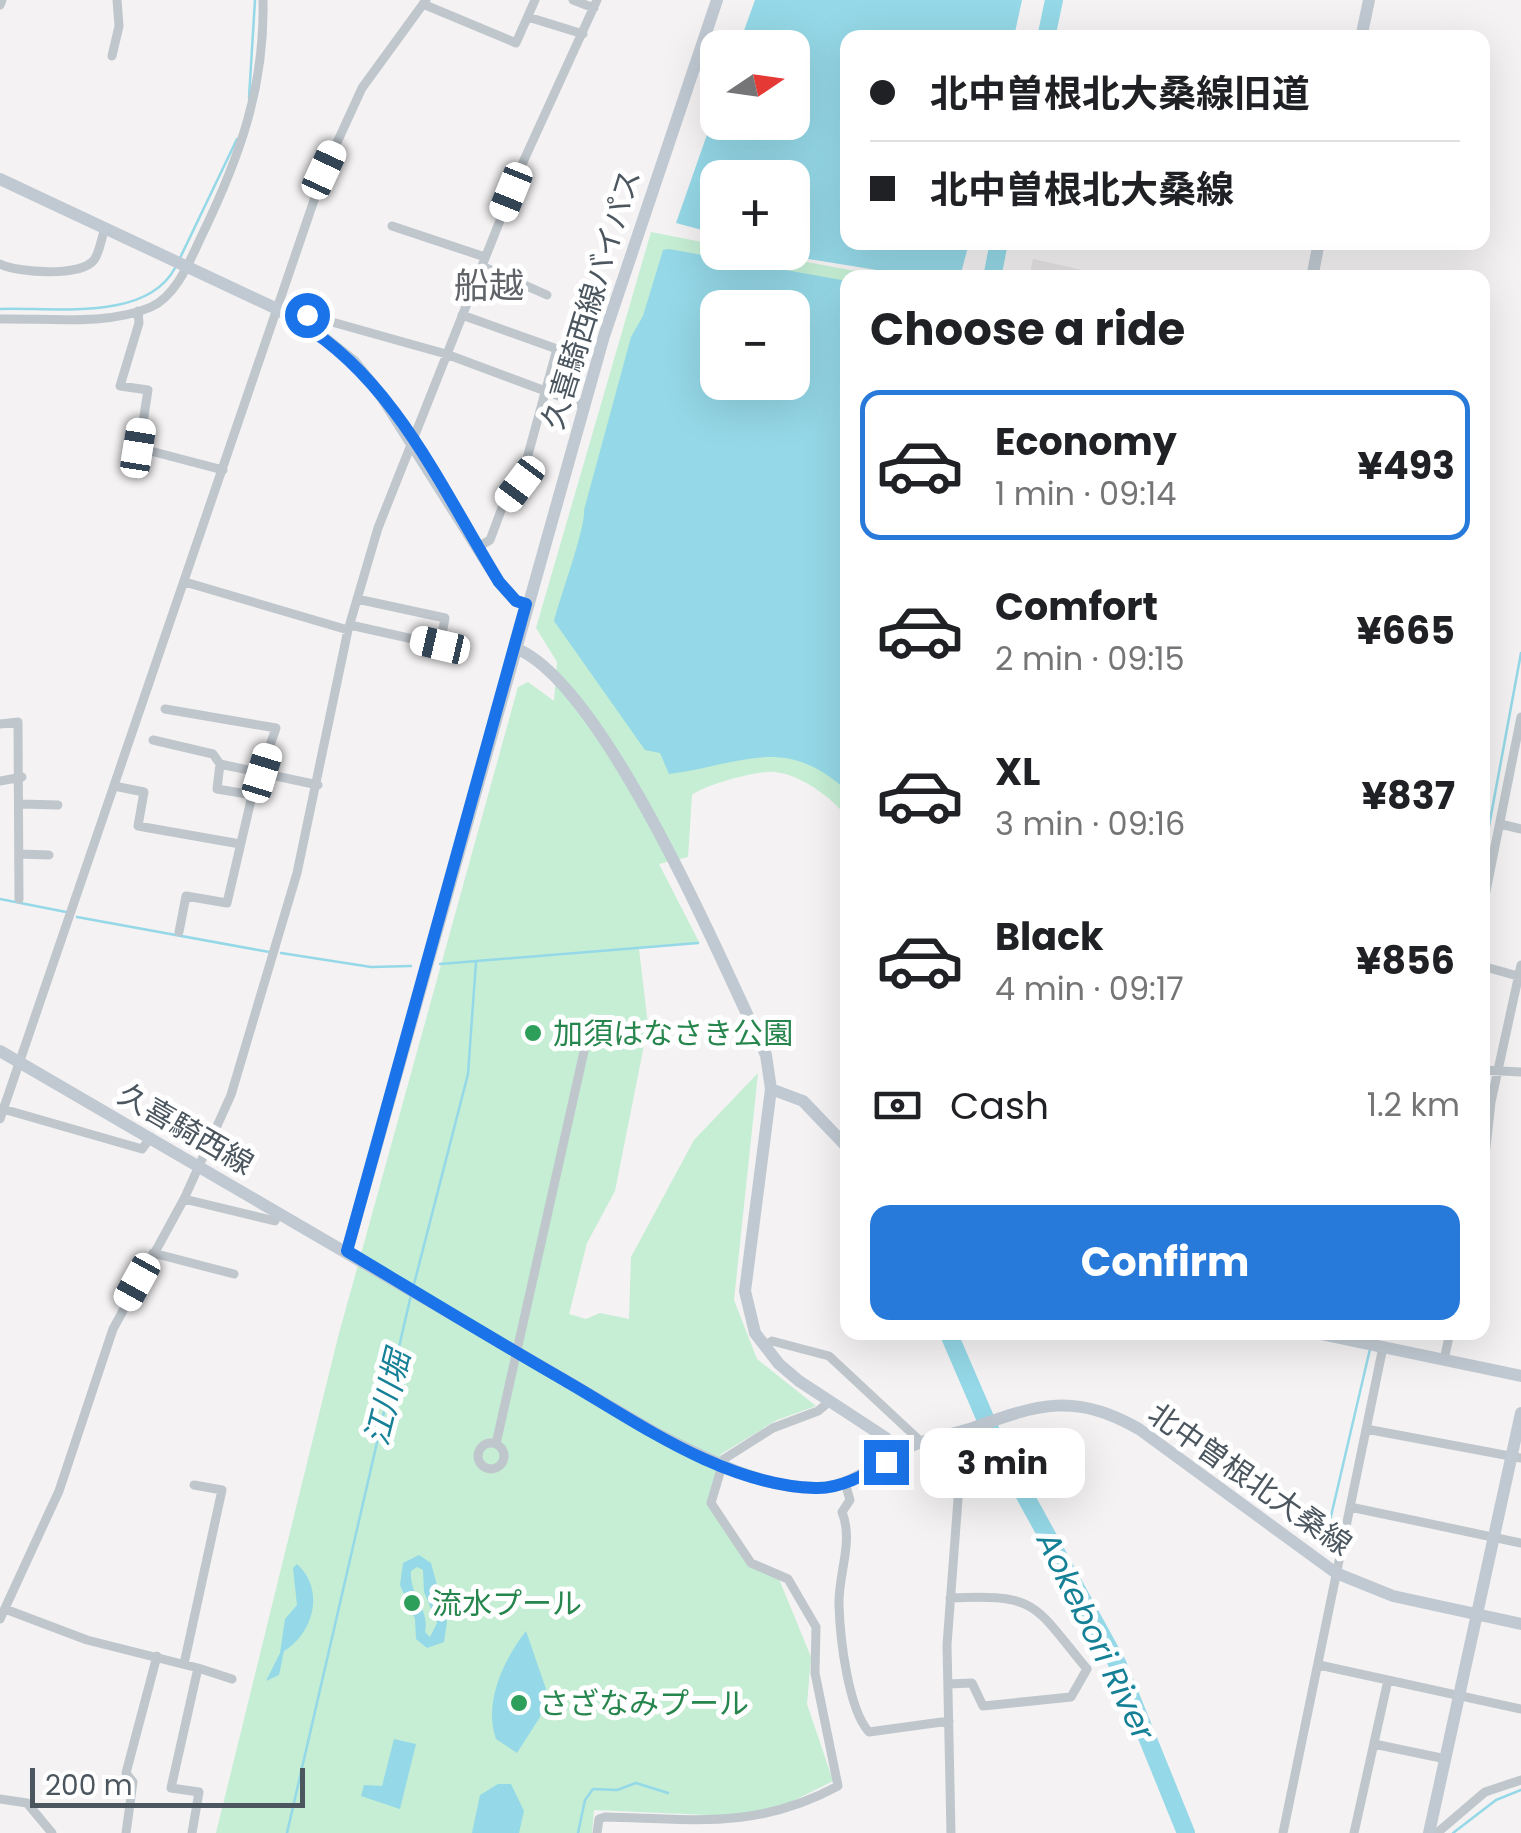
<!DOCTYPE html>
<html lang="en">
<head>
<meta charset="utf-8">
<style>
	:root { --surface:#fff; --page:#f2f2f2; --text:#202124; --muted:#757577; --line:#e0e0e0; --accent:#277ada }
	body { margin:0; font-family:Poppins,"Noto Sans JP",sans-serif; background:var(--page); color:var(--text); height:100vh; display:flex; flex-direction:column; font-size:38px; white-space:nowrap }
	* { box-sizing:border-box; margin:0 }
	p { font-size:32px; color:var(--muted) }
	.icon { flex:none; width:55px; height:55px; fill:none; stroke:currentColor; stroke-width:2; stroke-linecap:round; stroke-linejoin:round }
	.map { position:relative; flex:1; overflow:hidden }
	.drawer { position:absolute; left:840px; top:270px; width:650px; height:1070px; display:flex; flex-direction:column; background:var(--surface); border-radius:20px; box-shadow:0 10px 40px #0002 }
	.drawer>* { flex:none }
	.hud { position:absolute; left:840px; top:30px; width:650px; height:220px; border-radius:20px; box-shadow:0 10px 40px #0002; display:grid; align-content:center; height:220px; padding:0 30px; background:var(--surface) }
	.needle { width:65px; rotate:77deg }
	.fabs { position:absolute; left:700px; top:30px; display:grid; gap:20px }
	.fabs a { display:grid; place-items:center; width:110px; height:110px; border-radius:20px; background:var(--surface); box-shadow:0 10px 40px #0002; font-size:50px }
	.scale { position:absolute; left:30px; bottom:25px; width:275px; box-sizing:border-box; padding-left:10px; border:5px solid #4b565f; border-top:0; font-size:28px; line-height:35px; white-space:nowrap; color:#4b565f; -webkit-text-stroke:8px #fff; paint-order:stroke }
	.end { position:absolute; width:45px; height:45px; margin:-22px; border:12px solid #1a73e8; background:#fff; box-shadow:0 0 0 5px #fff }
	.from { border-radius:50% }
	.bubble { position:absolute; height:70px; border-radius:20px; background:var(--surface); box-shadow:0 10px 40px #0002; font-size:32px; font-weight:700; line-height:70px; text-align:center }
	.car { position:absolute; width:30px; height:60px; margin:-30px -15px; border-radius:12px; box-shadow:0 0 8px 2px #0007; background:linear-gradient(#fff 24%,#345 0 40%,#fff 0 76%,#345 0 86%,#fff 0) }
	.hud b { display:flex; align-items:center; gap:35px; height:95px; font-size:38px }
	.hud b+b { border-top:2px solid var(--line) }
	.hud i { width:25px; height:25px; background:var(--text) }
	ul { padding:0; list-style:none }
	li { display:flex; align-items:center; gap:30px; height:150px; margin:0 20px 15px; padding:0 10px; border:5px solid transparent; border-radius:20px }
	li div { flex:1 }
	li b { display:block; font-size:38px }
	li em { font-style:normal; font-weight:700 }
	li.current { border-color:var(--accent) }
	li>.icon { width:90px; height:90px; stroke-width:1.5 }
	h2 { padding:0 30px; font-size:45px; line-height:120px }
	.pay { display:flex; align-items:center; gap:25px; height:110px; padding:0 30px; font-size:38px }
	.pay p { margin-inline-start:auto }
	.cta { display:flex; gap:20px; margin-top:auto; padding:20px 30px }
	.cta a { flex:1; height:115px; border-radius:20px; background:var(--accent); color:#fff; font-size:40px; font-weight:700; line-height:115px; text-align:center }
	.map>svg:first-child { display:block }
	.education { fill:#e5e3e4 }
	.green { fill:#c5eed4; fill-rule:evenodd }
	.water { fill:#95d8e7; fill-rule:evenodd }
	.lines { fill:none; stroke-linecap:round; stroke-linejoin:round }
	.stream { stroke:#95d8e7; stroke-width:2.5 }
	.river { stroke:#95d8e7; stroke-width:18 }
	.street { stroke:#bfc7cd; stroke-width:9 }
	.secondary { stroke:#c0c9d2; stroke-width:12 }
	.route { stroke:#1a73e8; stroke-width:12 }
	.leisure-dot { fill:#2e9e5b; stroke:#fff; stroke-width:4 }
	.labels { text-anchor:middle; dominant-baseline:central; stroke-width:10; stroke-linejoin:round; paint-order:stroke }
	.street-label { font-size:30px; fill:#4b565f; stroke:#fff }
	.leisure-label { font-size:30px; fill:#27864d; stroke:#fff; text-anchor:start }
	.water-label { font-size:32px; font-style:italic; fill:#168097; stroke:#fff }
	.quarter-label { font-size:35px; fill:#5f6367; stroke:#fff }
</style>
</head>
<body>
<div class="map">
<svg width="1521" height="1833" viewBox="0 0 1521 1833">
	<rect width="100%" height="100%" fill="#f4f2f2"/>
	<path class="education" d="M1033 259 1114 277H1029Z"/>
	<path class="green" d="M651 232 717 245 718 252 758 253 888 277 848 278 847 818C834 798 799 774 775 772 758 770 704 785 692 795L688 857 659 864 699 942 639 949 648 1025 645 1040 615 1191 587 1243 569 1314 586 1319 600 1313 629 1319 631 1257 644 1233 694 1140 758 1073 734 1300 757 1359 816 1406 777 1420 721 1454 708 1503 748 1566 779 1579 811 1657 807 1704 833 1781 785 1805 731 1816 594 1810 592 1833H216L338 1337 518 687 528 682 554 701 557 662 536 628ZM718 308H792V382H718Z"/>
	<path class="water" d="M755 0H1022L1014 37 848 38V242L969 243 960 277H920L784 255 781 253 792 252V178H718L717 234 676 223 717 106 718 122H792V48L738 47Z
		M669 249 847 281V791C785 733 740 765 669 774L660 753 645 750 554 621C560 597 586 527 584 510L631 337 643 316 663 250ZM718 308H792V382H718Z
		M419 1555 431 1563 447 1622 444 1642 427 1648 416 1639 415 1619 400 1585 403 1563ZM417 1567 423 1570 424 1592 437 1623 430 1637 425 1632C430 1609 409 1595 411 1571Z
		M297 1564C325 1589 314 1633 284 1651L279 1675 266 1681 280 1653 285 1619 297 1605 293 1568Z
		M526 1631 546 1689 540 1717 517 1753 496 1739C483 1703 504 1659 526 1631Z
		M394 1739 416 1744 400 1809 361 1796 364 1785 382 1786Z
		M498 1784H511L524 1811 519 1833H472L480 1795Z"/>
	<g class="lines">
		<path class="stream" d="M249 98 255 0
			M180 258 237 139
			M0 309C54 307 146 322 175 268
			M1482 864 1521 653
			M0 899 66 912
			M77 917 269 952
			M281 953 371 967 411 966
			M440 964 698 943
			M413 1288 468 1074 476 962
			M1328 1529 1370 1349
			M287 1833 411 1295
			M578 1833 585 1800 593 1789 617 1790 636 1783 668 1793
			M1453 1833 1496 1800 1521 1790"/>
		<path class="river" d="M1046 38 1054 0
			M992 278 999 242
			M948 1332 995 1441 1117 1663 1186 1833"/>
		<path class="street" d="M573 0 594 8
			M423 4 516 43 535 0
			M0 5 2 0
			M528 17 583 34
			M112 56 119 26 117 0
			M392 226 485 257
			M0 264C18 273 81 277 94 260 100 252 101 238 105 229
			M482 266 547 295
			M138 311 139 323 120 386 148 390 139 448 223 470
			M462 315 557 349 520 484 502 508 490 540 478 547
			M0 319C47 318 108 326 151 307 178 295 191 257 203 233 240 156 265 86 263 0
			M300 323 307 315 446 354 583 405
			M185 582 348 630
			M350 625 440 645 445 618 357 599
			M165 709 276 728 251 800 227 903 186 896 179 932
			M0 724 18 722 19 899
			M153 740 213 754 220 764 318 785
			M220 764 217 789 253 795
			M0 781 22 777
			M114 786 144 792 138 826 240 844
			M21 804 58 805
			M1500 824 1521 829
			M20 854 49 855
			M1482 911 1521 717
			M1482 966 1521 977
			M1482 1070 1521 1072
			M3 1109 142 1149 151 1137
			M0 1119 324 171 362 88 426 0
			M1482 1183 1491 1102 1521 965
			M184 1199 275 1221
			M153 1253 234 1274
			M764 1346 772 1341 829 1356 947 1466 959 1486 947 1645 951 1833
			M1444 1360 1450 1332
			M1366 1429 1521 1458
			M478 1456a13 13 0 1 1 26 0a13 13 0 1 1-26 0Z
			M496 1444 587 1038
			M845 1483 850 1500 842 1512C854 1542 838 1574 839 1605 840 1638 848 1709 869 1732L949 1721
			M1350 1507 1521 1543
			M5 1609 87 1640 198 1668 171 1788 199 1792 192 1833
			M0 1619 59 1491 113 1329 184 1199 231 1095 297 873 348 630 378 528 524 160 597 0
			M184 1664 222 1490 194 1485
			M1319 1665 1521 1709
			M198 1668 232 1679
			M948 1684 972 1683 983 1706 1071 1697 1087 1669C1033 1604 1039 1594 950 1598
			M1374 1744 1446 1759
			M0 1799 27 1803 52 1833
			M126 1833 133 1782 126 1773 157 1656
			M597 1833 599 1819 605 1817C693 1819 757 1830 838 1786L815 1673 816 1627 788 1579 751 1563 711 1503 724 1459 773 1428 818 1411 830 1401
			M1283 1833 1383 1347
			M1354 1833 1388 1680
			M1437 1833 1485 1792 1521 1780"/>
		<path class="secondary" d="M1361 38 1369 0
			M0 179 275 308 319 334 354 362 381 395 499 582 516 601 526 604
			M1312 278 1319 242
			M515 648C604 682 722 963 766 1055L771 1089 745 1291 755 1333 779 1364 799 1381 886 1438 895 1454
			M0 1051 659 1435C708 1459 762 1489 818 1488 854 1487 877 1462 907 1448 927 1438 951 1435 973 1428 1038 1404 1075 1392 1139 1429L1336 1573 1393 1596 1521 1624
			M771 1089 803 1101 848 1148
			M347 1251 604 336 717 0
			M1311 1332 1521 1376
			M1429 1833 1521 1413"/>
	</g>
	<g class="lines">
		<path class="route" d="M307 315 300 323C394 379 443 491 499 582L516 601 526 604 347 1251C419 1294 491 1338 564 1380 640 1424 724 1485 815 1488 840 1489 865 1475 886 1462"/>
	</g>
	<g class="leisure-dot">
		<circle cx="533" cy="1033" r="10"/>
		<circle cx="412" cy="1603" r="10"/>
		<circle cx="519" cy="1703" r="10"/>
	</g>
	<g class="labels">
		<g class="street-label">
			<text transform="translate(591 299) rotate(-73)">久喜騎西線バイパス</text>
			<text transform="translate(186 1129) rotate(30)">久喜騎西線</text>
			<text transform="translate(1250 1479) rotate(35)">北中曽根北大桑線</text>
		</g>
		<g class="leisure-label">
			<text x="553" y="1033">加須はなさき公園</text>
			<text x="432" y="1603">流水プール</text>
			<text x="539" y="1703">さざなみプール</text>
		</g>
		<g class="water-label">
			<text transform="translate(387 1398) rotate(-76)">江川堀</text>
			<text transform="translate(1096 1636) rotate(64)">Aokebori River</text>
		</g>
		<g class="quarter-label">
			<text x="489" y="285">船越</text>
		</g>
	</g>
</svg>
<div class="fabs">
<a><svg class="needle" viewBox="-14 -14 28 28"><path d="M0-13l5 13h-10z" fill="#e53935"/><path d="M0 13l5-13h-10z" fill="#757577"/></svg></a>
<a>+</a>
<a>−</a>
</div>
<div class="scale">200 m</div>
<i class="end from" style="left:307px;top:315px"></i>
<i class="end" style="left:886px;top:1462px"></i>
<div class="bubble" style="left:920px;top:1428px;width:165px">3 min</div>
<i class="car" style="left:324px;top:170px;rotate:25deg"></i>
<i class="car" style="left:511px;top:192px;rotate:202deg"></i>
<i class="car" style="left:138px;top:448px;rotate:9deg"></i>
<i class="car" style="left:520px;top:484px;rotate:217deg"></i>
<i class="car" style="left:440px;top:645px;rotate:283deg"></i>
<i class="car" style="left:262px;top:773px;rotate:17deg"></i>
<i class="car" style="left:137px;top:1282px;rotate:209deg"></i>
<div class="hud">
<b><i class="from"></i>北中曽根北大桑線旧道</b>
<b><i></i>北中曽根北大桑線</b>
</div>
<section class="drawer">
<h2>Choose a ride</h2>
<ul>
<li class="current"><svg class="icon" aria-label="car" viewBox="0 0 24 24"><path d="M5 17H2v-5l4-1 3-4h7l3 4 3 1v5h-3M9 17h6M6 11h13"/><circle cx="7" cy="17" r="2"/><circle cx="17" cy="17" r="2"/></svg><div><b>Economy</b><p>1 min · 09:14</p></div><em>¥493</em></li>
<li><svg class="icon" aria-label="car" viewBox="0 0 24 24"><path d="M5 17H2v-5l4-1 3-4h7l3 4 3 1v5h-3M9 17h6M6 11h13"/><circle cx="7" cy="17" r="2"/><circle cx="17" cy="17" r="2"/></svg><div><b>Comfort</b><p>2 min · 09:15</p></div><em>¥665</em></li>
<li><svg class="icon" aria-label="car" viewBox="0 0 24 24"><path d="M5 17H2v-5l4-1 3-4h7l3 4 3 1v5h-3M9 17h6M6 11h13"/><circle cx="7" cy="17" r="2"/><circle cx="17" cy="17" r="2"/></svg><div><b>XL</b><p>3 min · 09:16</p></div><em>¥837</em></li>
<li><svg class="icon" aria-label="car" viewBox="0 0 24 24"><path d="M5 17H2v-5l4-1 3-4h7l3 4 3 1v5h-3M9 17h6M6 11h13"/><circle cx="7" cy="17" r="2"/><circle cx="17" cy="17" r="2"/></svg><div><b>Black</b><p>4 min · 09:17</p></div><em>¥856</em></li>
</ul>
<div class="pay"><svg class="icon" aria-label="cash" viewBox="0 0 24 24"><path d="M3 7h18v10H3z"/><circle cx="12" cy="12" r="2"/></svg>Cash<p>1.2 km</p></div>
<div class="cta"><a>Confirm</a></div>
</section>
</div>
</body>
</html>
